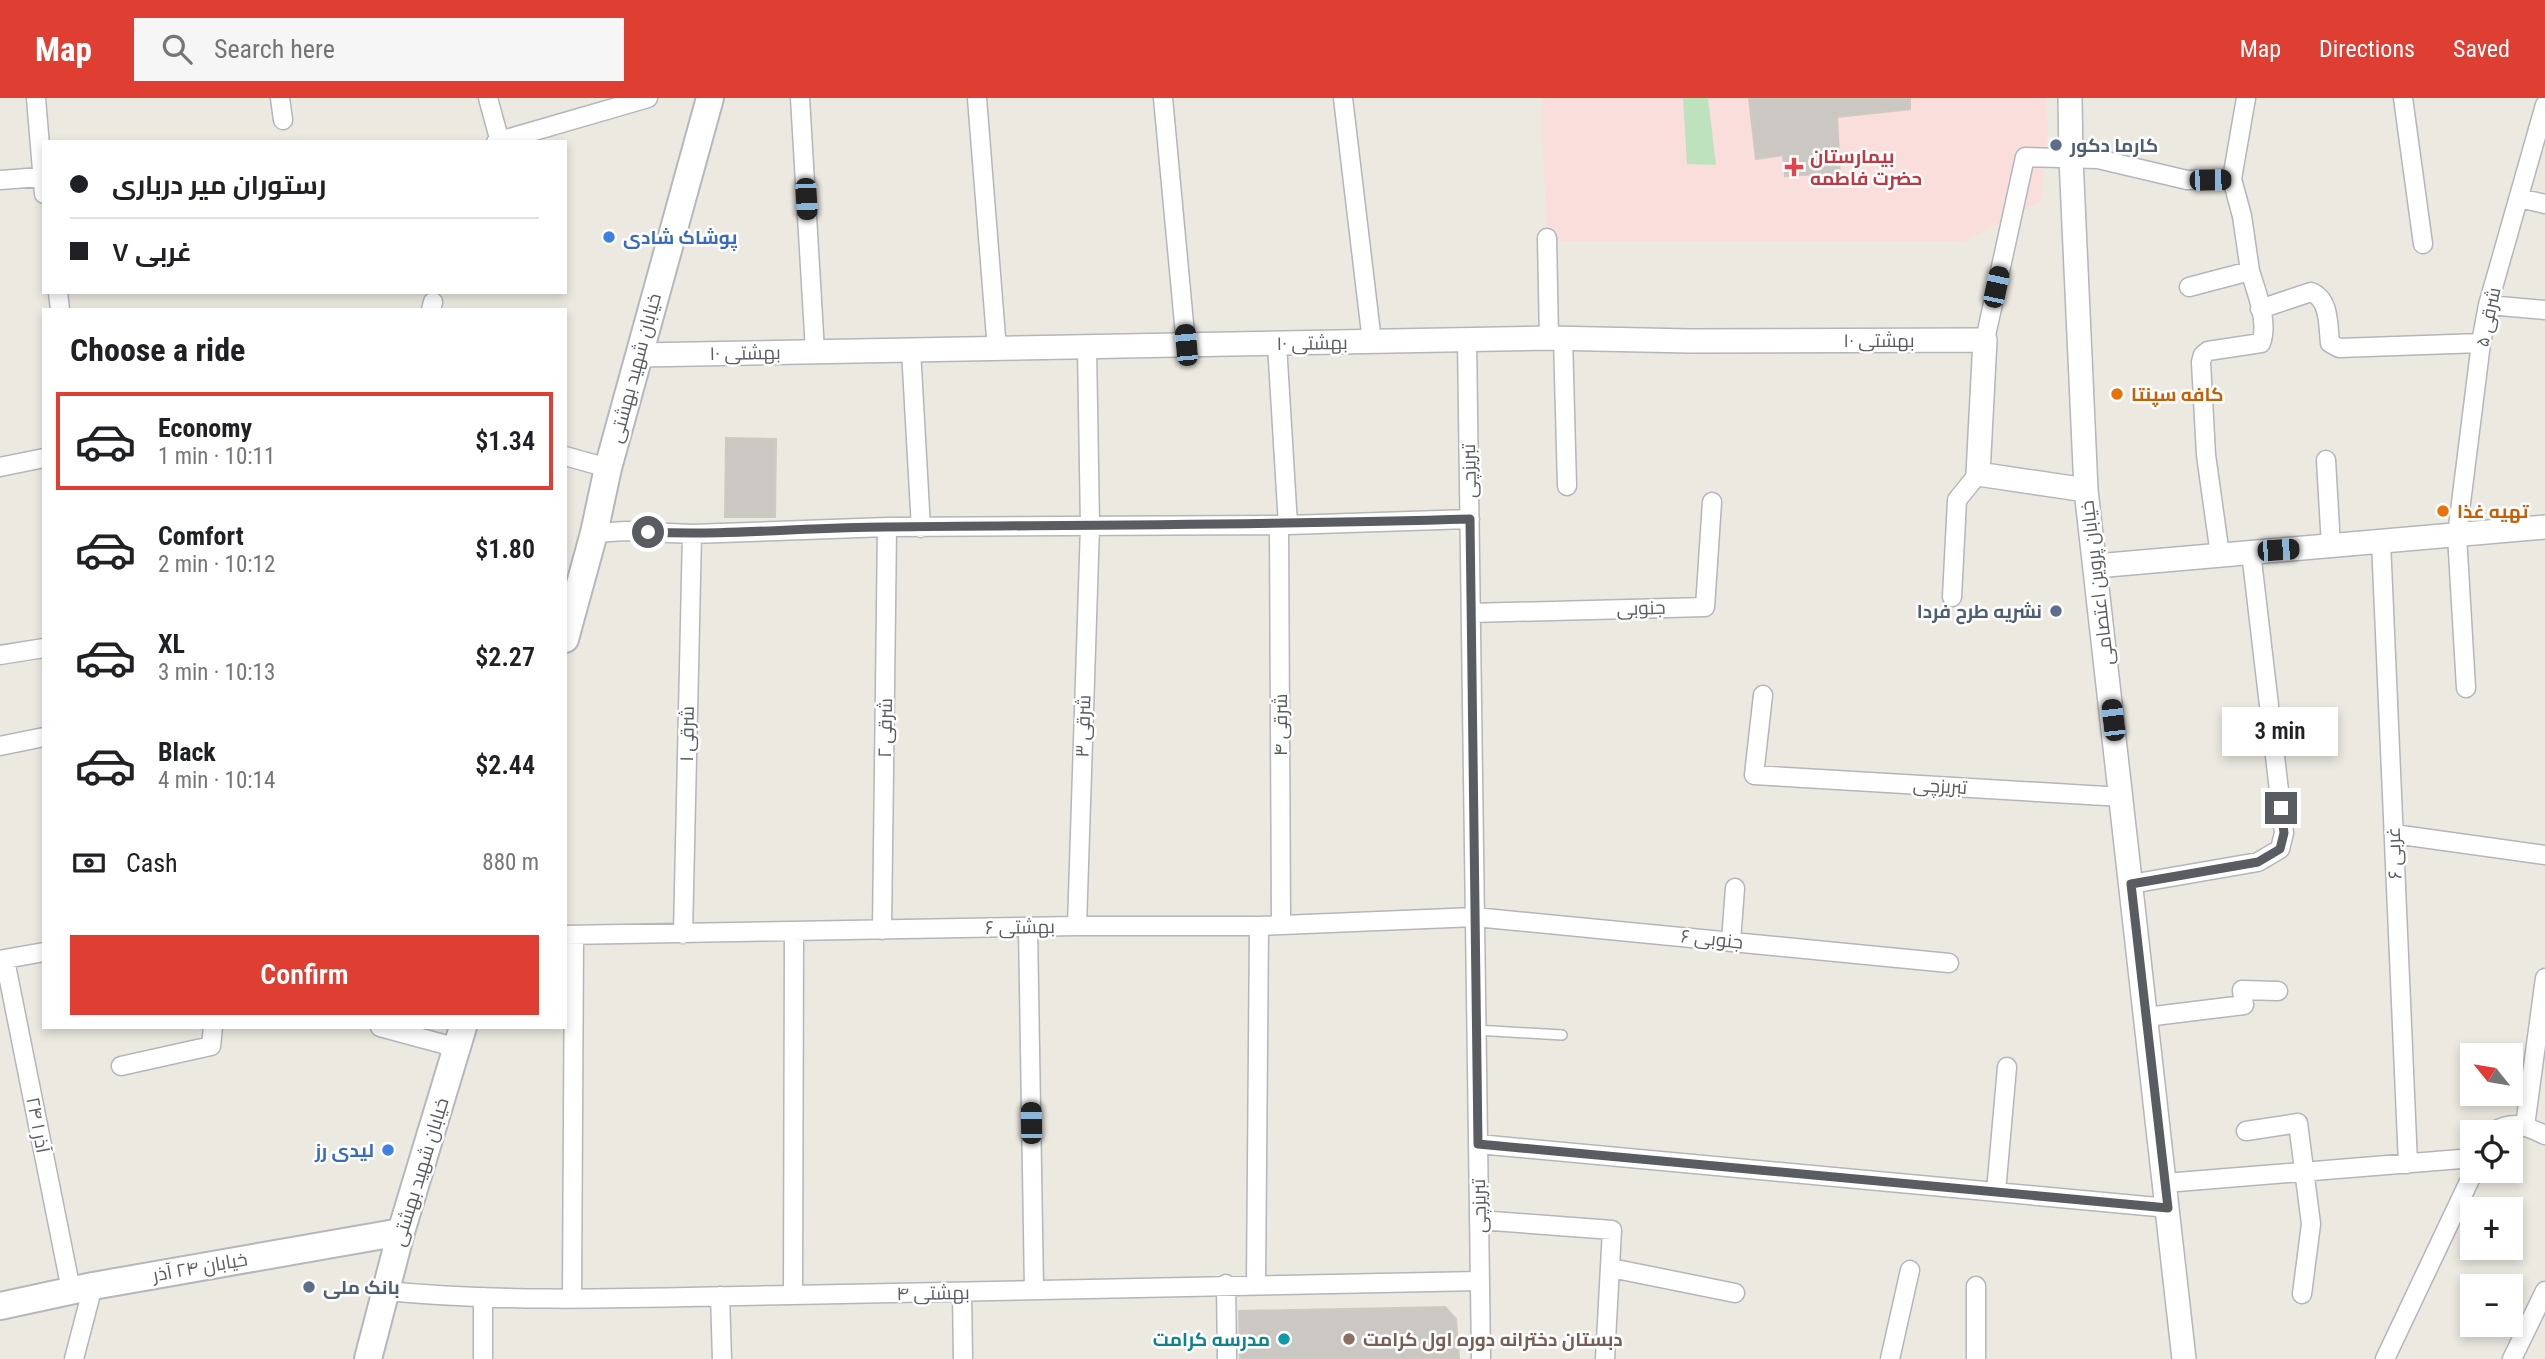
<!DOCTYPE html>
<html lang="en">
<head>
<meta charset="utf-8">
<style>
	:root { --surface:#fff; --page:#f6f6f6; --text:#202124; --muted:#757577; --line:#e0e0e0; --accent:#df3e33 }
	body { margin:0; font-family:"Roboto Condensed",Cairo,sans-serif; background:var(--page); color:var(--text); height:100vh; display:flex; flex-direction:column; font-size:26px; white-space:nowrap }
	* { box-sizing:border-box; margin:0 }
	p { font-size:23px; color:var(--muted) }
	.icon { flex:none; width:38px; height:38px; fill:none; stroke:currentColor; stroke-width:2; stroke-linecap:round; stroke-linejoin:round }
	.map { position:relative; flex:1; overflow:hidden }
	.drawer { position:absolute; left:42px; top:210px; width:525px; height:721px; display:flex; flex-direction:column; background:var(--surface); border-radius:0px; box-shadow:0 4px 10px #0003 }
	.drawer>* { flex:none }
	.hud { position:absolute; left:42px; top:42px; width:525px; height:154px; border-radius:0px; box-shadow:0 4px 10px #0003; display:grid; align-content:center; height:154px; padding:0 28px; background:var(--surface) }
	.needle { width:46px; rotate:300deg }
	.tools { position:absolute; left:2460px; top:945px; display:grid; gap:14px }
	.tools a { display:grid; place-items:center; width:63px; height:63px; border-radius:0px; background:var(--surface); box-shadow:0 4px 10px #0003; font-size:35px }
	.end { position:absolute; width:32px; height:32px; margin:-16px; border:9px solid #595c60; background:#fff; box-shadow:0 0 0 4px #fff }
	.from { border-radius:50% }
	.bubble { position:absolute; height:49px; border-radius:0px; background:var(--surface); box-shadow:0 4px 10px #0003; font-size:23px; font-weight:600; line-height:49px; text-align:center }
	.car { position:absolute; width:21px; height:42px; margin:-21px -10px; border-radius:9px; box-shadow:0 0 5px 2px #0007; background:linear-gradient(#222 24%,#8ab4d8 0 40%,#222 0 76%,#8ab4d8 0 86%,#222 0) }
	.hud b { display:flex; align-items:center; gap:24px; height:66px; font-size:26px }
	.hud b+b { border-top:2px solid var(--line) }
	.hud i { width:18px; height:18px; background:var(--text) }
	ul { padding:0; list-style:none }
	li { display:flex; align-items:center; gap:21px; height:98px; margin:0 14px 10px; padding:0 14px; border:4px solid transparent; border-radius:0px }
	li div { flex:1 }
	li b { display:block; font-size:26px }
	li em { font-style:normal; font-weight:600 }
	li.selected { border-color:var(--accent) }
	li>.icon { width:63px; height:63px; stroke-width:1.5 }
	h2 { padding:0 28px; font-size:32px; line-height:84px }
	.pay { display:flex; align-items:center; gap:18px; height:77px; padding:0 28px; font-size:26px }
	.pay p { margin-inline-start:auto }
	.cta { display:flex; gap:14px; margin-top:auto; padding:14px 28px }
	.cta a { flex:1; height:80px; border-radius:0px; background:var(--accent); color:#fff; font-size:28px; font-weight:600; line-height:80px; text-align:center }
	header { display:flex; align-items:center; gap:42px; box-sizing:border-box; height:98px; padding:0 35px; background:var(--accent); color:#fff }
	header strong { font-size:33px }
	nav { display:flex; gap:38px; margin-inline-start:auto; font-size:24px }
	.search { width:490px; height:63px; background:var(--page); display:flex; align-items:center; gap:18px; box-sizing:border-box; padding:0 24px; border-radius:0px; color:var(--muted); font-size:26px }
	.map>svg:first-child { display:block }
	.medical { fill:#f9dedc }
	.green { fill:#bee2bd }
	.building { fill:#cbc7c2; stroke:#cfcabf; stroke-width:2 }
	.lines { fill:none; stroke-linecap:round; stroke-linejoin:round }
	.service-casing { stroke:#b3b6ba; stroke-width:12 }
	.minor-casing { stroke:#b3b6ba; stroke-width:21 }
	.tertiary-casing { stroke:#b3b6ba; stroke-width:26 }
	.secondary-casing { stroke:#b4b7bc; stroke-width:30 }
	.service { stroke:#fff; stroke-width:9 }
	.minor { stroke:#fff; stroke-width:18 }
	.tertiary { stroke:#fff; stroke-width:23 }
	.secondary { stroke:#fff; stroke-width:26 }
	.route { stroke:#595c60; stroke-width:9 }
	.service-dot { fill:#5c6f8a; stroke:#fff; stroke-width:2.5 }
	.health-dot { fill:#e0444e; stroke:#fff; stroke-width:2.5 }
	.shop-dot { fill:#3f7fe0; stroke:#fff; stroke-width:2.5 }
	.food-dot { fill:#e8710a; stroke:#fff; stroke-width:2.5 }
	.culture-dot { fill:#0f9aa8; stroke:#fff; stroke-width:2.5 }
	.education-dot { fill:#8d6e63; stroke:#fff; stroke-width:2.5 }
	.labels { text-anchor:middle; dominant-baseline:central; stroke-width:5; stroke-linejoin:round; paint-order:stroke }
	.service-label { font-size:19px; font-weight:bold; fill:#4e5e75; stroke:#fff; text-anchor:start }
	.health-label { font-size:19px; font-weight:bold; fill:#be3a42; stroke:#fff; text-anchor:start }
	.shop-label { font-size:19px; font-weight:bold; fill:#366cbe; stroke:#fff; text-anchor:start }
	.street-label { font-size:19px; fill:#595c60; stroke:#fff }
	.food-label { font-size:19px; font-weight:bold; fill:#c56008; stroke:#fff; text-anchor:start }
	.culture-label { font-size:19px; font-weight:bold; fill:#0d838f; stroke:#fff; text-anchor:end }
	.education-label { font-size:19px; font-weight:bold; fill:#785e54; stroke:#fff; text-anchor:start }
</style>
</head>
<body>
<header>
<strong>Map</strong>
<div class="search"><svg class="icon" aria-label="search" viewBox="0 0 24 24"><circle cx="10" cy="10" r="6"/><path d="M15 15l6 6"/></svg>Search here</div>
<nav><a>Map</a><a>Directions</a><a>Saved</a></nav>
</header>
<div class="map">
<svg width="2545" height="1261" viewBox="0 0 2545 1261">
	<rect width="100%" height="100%" fill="#ebe9e0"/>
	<path class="medical" d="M1541 0H2046L2048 35 2040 104 1965 143H1547Z"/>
	<path class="green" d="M1683 0H1708L1716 67 1687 66Z"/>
	<path class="building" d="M1749 0H1910V11L1837 19 1840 75 1785 78 1783 57 1756 61Z
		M726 340 776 341 775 419H725Z
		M1445 1209 1456 1221 1459 1261H1240L1239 1213Z"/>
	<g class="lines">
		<defs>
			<path id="service" d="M1476 932 1562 937"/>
			<path id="minor" d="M36 0 44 96
				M280 0 283 22
				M488 0 500 44
				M800 0 815 253
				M977 0 997 252
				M1163 0 1186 247
				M1343 0 1372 244
				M2403 0 2423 146
				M496 44 648 0
				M2232 81 2246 0
				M0 82 41 79
				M2519 100 2545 106
				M1547 140 1549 240
				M58 194 60 212
				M2488 207 2545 212
				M2260 211 2311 194C2330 201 2328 228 2330 245L2339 250 2481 245
				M431 212 433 204
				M1563 240 1567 388
				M1467 241 1481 1261
				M1985 242 2025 59 2098 61 2187 82 2232 81 2242 118 2250 173 2189 189
				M1277 246 1288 427
				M911 252 921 430
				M565 358 608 370
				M2326 362 2331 448
				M0 369 44 360
				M1279 427 1281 827
				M594 435 626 433 692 436 887 429 1288 427 1470 421
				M2381 443 2408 1066
				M2220 457 2206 357 2201 264 2203 257 2208 253 2261 245C2269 224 2256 193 2250 173
				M1952 499 1957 402 1978 376
				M1471 515 1705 509 1712 404
				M0 557 44 550
				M2466 590 2457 437 2481 245 2488 207 2545 7
				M1763 597 1754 677 2122 699
				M0 648 44 639
				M2394 736 2545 757
				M2131 786 2258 764 2280 751 2284 735 2251 454
				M1077 828 1090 428 1087 249
				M1028 829 1034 1192
				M882 832 887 429
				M683 836 692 436
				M565 837 1077 828H1259L1475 819 1949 865
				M1731 843 1735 790
				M0 862 44 854
				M5 862 71 1192
				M2146 919 2244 907 2242 892 2278 893
				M380 929 458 950
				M121 968 211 948 213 929
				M2525 1028 2545 880
				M2246 1033 2298 1025 2311 1126 2302 1196
				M2492 1034C2514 1022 2523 1027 2545 1037
				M1478 1046 2168 1110
				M2165 1085 2473 1060
				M1996 1094 2007 969
				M1479 1122 1612 1132 1605 1261
				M1611 1170 1735 1195
				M1226 1186 1227 1261
				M1256 1186 1259 828
				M386 1193C521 1206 657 1199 792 1197 1022 1193 1251 1186 1480 1183
				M962 1194 963 1261
				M793 1197 794 835
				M720 1198 722 1261
				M483 1199V1261
				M572 1200 574 838
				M74 1261 93 1188
				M1890 1261 1910 1172
				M1976 1261V1188
				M2385 1261 2474 1073
				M2512 1261 2545 1193"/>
			<path id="tertiary" d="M2070 0 2071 60 2086 392 2184 1261
				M639 257 1549 240 1690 243 1985 242 1978 376 2086 392
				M2096 468 2545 429"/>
			<path id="secondary" d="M565 541 594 435 608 370 710 0
				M0 1208 93 1188 401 1134
				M368 1261 401 1134 463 929"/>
		</defs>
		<use href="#service" class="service-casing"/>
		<use href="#minor" class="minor-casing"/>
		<use href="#tertiary" class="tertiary-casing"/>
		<use href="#secondary" class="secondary-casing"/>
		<use href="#service" class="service"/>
		<use href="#minor" class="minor"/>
		<use href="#tertiary" class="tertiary"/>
		<use href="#secondary" class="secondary"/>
	</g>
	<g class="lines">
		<path class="route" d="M648 434C728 438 807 429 886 429 1081 427 1275 427 1470 421L1478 1046 2168 1110 2131 786 2258 764 2280 751 2284 735 2281 710"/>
	</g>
	<g class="service-dot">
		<circle cx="2056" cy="47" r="7"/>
		<circle cx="2056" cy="513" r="7"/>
		<circle cx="309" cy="1189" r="7"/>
	</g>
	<path class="health-dot" d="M1790.5 58.5h7v7h7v7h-7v7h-7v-7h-7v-7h7z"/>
	<g class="shop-dot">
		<circle cx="609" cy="139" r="7"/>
		<circle cx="388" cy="1052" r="7"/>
	</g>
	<g class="food-dot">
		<circle cx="2117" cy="296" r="7"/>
		<circle cx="2443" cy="413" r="7"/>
	</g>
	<circle class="culture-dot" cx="1284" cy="1241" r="7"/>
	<circle class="education-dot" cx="1349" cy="1241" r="7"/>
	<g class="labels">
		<g class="service-label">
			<text x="2070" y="47">کارما دکور</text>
			<text x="2042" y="513" text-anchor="end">نشریه طرح فردا</text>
			<text x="323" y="1189">بانک ملی</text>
		</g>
		<g class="health-label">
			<text x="1810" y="58">بیمارستان<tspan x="1810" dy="22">حضرت فاطمه</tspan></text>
		</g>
		<g class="shop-label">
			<text x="623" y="139">پوشاک شادی</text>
			<text x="374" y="1052" text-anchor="end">لیدی رز</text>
		</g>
		<g class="street-label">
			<text transform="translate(2488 219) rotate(-78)">شرقی ۵</text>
			<text x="1879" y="242">بهشتی ۱۰</text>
			<text transform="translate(1312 245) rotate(-1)">بهشتی ۱۰</text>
			<text transform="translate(745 255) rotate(-1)">بهشتی ۱۰</text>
			<text transform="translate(635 270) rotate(-75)">خیابان شهید بهشتی</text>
			<text transform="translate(1469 373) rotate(-91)">تبریزچی</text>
			<text transform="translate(2097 485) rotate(-97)">خیابان پروین اعتصامی</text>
			<text transform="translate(1641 510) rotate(-2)">جنوبی</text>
			<text transform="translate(1280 627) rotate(-90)">شرقی ۴</text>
			<text transform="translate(1083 628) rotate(-88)">شرقی ۳</text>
			<text transform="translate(885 630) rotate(-89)">شرقی ۲</text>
			<text transform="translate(687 636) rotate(-89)">شرقی ۱</text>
			<text transform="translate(1940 688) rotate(3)">تبریزچی</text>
			<text transform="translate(2394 755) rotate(-92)">غربی ۶</text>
			<text transform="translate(1020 829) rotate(-1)">بهشتی ۶</text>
			<text transform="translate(1712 841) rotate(6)">جنوبی ۶</text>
			<text transform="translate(38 1027) rotate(79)">۲۴ آذر ۱</text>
			<text transform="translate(420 1074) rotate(-73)">خیابان شهید بهشتی</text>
			<text transform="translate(1479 1108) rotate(-91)">تبریزچی</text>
			<text transform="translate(200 1169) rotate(-10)">خیابان ۲۴ آذر</text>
			<text transform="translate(933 1195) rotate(-1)">بهشتی ۴</text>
		</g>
		<g class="food-label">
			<text x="2131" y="296">کافه سپنتا</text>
			<text x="2457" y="413">تهیه غذا</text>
		</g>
		<g class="culture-label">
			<text x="1270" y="1241">مدرسه کرامت</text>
		</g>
		<g class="education-label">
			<text x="1363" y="1241">دبستان دخترانه دوره اول کرامت</text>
		</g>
	</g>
</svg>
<div class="tools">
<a><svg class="needle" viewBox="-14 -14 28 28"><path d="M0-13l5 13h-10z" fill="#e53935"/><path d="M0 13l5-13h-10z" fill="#757577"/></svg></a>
<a><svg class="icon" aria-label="locate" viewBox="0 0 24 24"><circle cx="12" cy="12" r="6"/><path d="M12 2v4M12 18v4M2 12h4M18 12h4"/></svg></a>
<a>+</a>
<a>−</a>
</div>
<i class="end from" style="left:648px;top:434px"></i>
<i class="end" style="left:2281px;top:710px"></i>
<div class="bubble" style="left:2222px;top:609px;width:116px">3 min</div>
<i class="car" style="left:2210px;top:82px;rotate:89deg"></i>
<i class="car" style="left:806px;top:101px;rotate:177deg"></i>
<i class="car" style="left:1996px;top:189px;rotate:12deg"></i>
<i class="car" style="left:1186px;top:247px;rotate:355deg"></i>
<i class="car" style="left:2278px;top:452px;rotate:86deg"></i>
<i class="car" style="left:2113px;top:622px;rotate:353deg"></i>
<i class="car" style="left:1031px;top:1025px;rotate:359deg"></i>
<div class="hud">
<b><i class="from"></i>رستوران میر درباری</b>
<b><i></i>غربی ۷</b>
</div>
<section class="drawer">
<h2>Choose a ride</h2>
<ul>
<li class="selected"><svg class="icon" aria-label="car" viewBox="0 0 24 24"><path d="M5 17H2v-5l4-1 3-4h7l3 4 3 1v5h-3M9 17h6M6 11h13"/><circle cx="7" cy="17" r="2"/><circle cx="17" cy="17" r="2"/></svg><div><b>Economy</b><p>1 min · 10:11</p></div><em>$1.34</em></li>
<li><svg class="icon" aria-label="car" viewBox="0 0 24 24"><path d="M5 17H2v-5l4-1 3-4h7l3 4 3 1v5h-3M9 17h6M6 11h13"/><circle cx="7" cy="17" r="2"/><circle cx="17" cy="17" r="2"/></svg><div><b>Comfort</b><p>2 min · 10:12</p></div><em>$1.80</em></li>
<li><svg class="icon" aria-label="car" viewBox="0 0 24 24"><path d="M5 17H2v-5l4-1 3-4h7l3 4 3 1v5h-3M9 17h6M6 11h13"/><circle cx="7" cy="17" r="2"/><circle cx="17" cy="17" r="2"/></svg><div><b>XL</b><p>3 min · 10:13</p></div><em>$2.27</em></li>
<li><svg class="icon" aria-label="car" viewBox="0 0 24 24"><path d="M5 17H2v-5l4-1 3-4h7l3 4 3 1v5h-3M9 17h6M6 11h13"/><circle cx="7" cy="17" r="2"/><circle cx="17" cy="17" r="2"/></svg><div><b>Black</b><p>4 min · 10:14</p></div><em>$2.44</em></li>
</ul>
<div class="pay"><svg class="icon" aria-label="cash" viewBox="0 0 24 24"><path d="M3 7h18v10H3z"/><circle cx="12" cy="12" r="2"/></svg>Cash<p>880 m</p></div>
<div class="cta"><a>Confirm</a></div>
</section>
</div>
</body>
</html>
